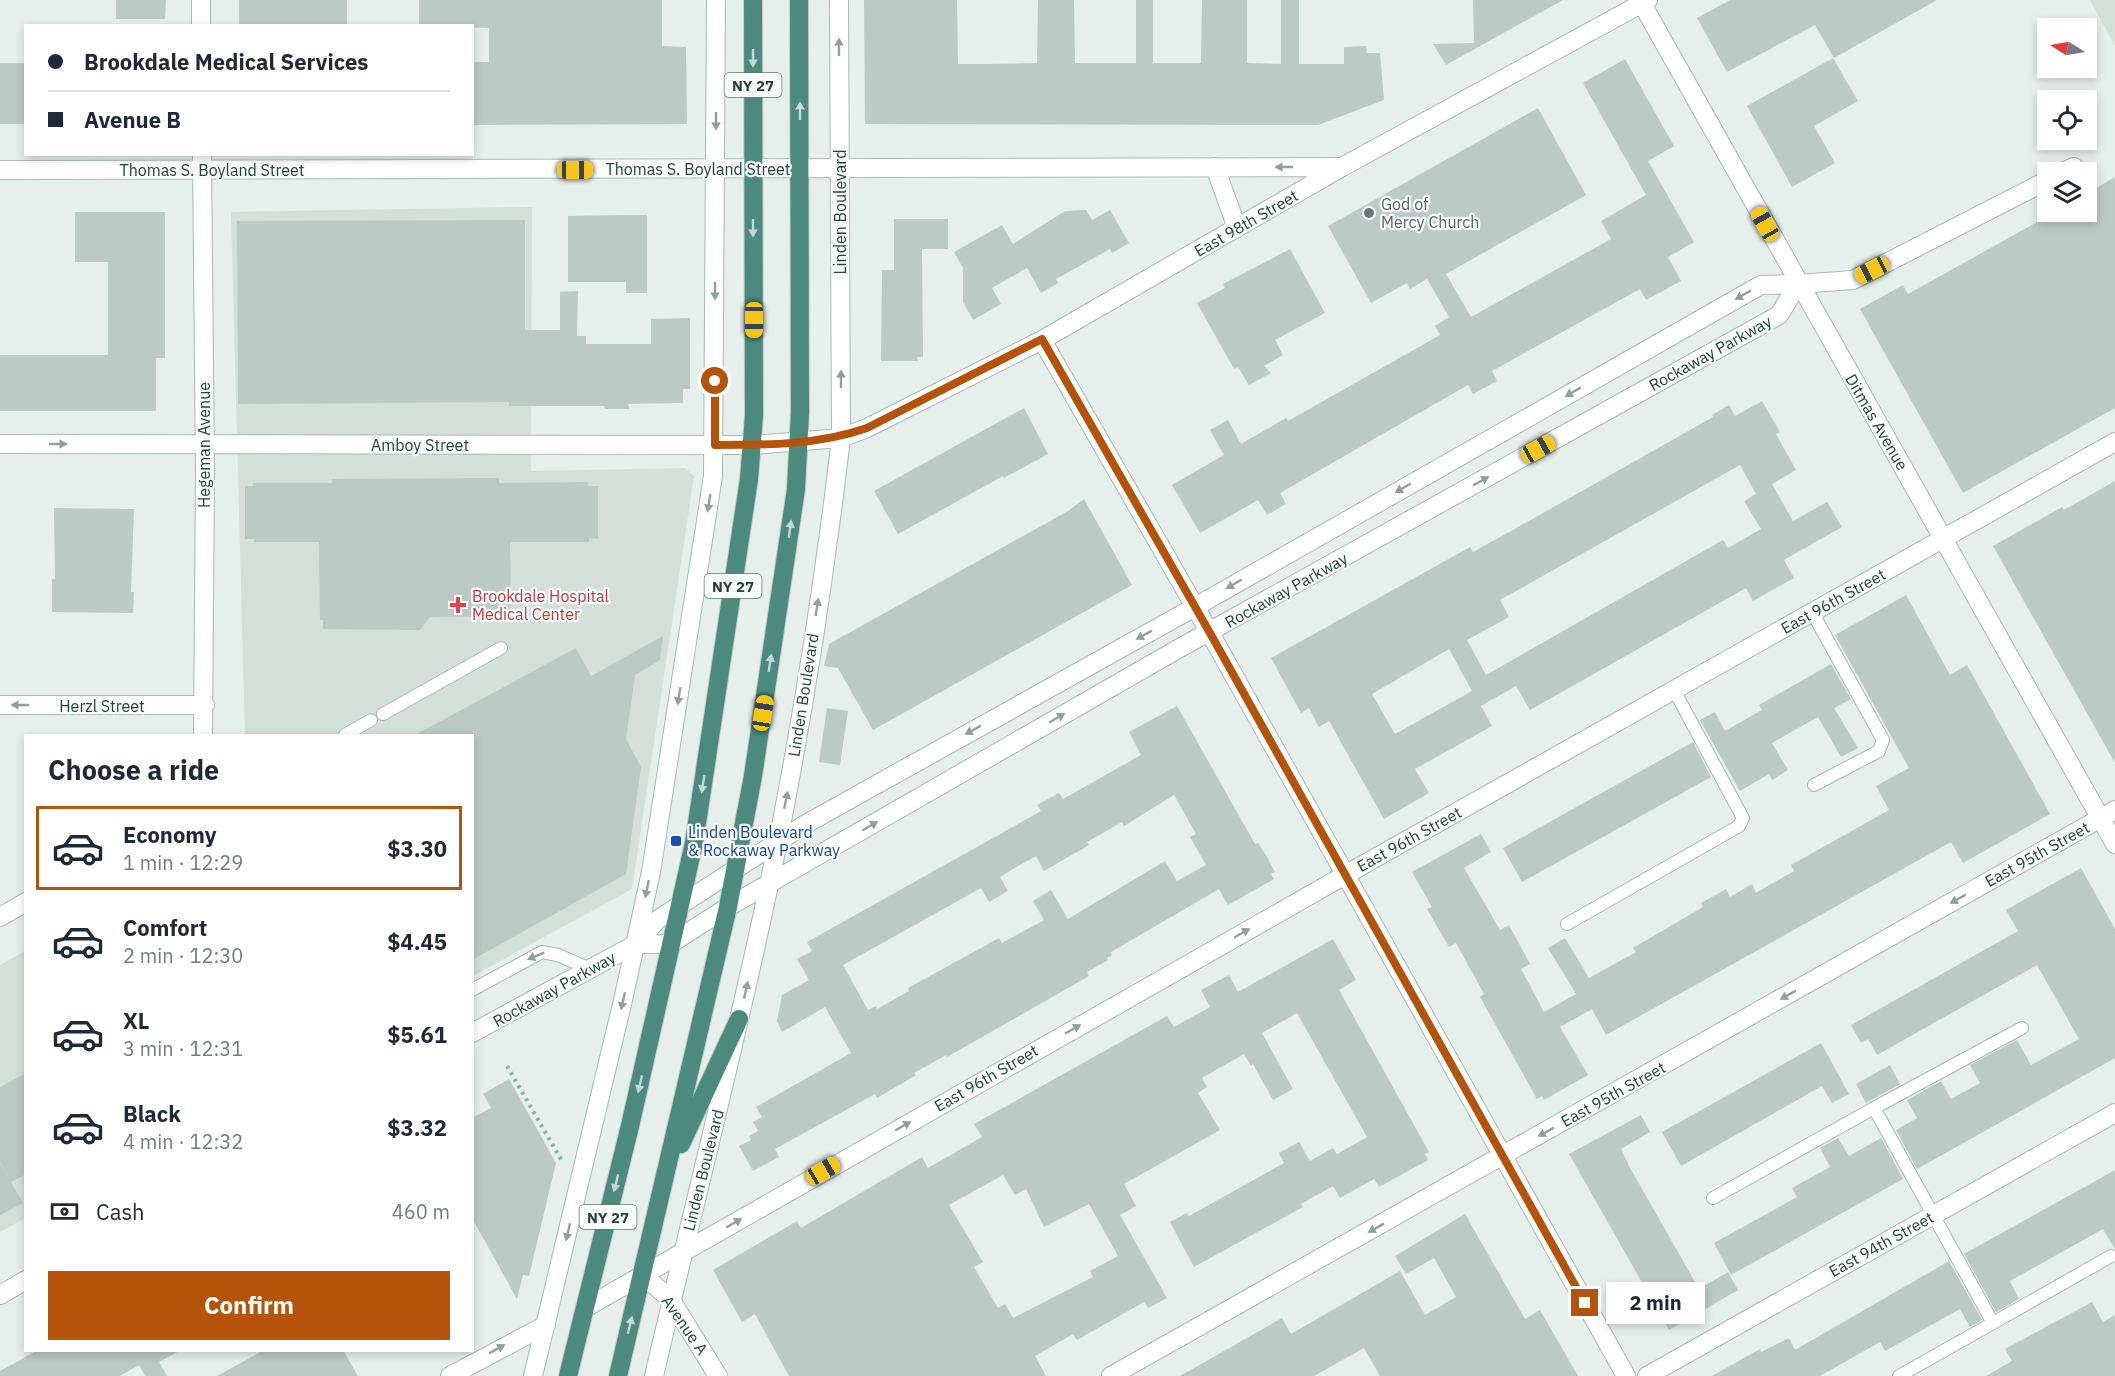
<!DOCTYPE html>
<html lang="en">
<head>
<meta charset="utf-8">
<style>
	:root { --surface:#fff; --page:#f2f2f3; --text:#1f2937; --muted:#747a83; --line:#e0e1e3; --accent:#b45309 }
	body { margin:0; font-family:"IBM Plex Sans",sans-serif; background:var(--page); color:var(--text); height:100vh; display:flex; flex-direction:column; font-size:22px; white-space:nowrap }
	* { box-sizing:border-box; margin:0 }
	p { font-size:20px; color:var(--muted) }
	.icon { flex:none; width:33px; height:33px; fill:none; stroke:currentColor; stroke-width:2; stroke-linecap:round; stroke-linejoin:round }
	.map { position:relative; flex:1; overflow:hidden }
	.details { position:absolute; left:24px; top:734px; width:450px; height:618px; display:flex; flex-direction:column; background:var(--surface); border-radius:0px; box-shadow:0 3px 9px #0003 }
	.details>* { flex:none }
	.banner { position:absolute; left:24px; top:24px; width:450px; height:132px; border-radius:0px; box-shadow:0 3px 9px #0003; display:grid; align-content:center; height:132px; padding:0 24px; background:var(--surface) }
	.needle { width:39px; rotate:281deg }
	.fabs { position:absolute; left:2037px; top:18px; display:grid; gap:12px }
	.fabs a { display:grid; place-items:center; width:60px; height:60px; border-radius:0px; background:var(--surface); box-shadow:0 3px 9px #0003; font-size:30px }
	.end { position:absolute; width:27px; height:27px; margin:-14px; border:8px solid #b45309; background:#fff; box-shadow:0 0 0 3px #fff }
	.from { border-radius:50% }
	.bubble { position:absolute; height:42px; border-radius:0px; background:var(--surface); box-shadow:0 3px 9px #0003; font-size:20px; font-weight:800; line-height:42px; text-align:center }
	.car { position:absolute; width:18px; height:36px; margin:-18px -9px; border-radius:8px; box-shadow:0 0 4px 2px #0007; background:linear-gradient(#f5c518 24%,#345 0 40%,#f5c518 0 76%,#345 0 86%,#f5c518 0) }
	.banner b { display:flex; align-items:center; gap:21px; height:57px; font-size:22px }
	.banner b+b { border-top:2px solid var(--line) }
	.banner i { width:15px; height:15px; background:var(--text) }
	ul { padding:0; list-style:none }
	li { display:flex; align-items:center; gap:18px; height:84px; margin:0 12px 9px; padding:0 12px; border:3px solid transparent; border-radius:0px }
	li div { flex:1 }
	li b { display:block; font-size:22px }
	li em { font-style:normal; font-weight:800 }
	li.selected { border-color:var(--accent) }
	li>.icon { width:54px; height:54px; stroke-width:1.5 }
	h2 { padding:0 24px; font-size:27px; line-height:72px }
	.pay { display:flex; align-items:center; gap:15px; height:66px; padding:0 24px; font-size:22px }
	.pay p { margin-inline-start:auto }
	.button { display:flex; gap:12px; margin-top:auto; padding:12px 24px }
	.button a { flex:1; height:69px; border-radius:0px; background:var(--accent); color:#fff; font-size:24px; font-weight:800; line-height:69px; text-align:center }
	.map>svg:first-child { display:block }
	.built { fill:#d4dfda }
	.building { fill:#bbcac4; fill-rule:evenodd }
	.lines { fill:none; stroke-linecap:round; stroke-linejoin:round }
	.service-casing { stroke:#a8b8b2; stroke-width:14 }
	.minor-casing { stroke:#a8b8b2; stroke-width:20 }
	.tertiary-casing { stroke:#a8b8b2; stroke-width:20 }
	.trunk-casing { stroke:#c2cac8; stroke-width:20 }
	.path { stroke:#86b3a5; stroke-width:4; stroke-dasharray:3 4.5; stroke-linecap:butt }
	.service { stroke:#fff; stroke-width:12 }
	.minor { stroke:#fff; stroke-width:18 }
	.tertiary { stroke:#fff; stroke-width:18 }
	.trunk { stroke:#4c8a7c; stroke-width:18 }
	.oneway { fill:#92a09c }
	.oneway2 { fill:#c4d9d4 }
	.route { stroke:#b45309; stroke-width:8 }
	.worship-dot { fill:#6b7280; stroke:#f7fbf9; stroke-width:2 }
	.health-dot { fill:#e0444e; stroke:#f7fbf9; stroke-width:2 }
	.transit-dot { fill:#1a4fb4; stroke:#f7fbf9; stroke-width:2 }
	.labels { text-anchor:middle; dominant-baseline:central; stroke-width:4.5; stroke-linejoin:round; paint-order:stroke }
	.shield { fill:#f7fbf9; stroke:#637a73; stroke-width:1.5 }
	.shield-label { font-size:15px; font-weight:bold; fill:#24423a }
	.street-label { font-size:16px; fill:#24423a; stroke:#f7fbf9 }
	.worship-label { font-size:16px; fill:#5b616d; stroke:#f7fbf9; text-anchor:start }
	.health-label { font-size:16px; fill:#be3a42; stroke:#f7fbf9; text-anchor:start }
	.transit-label { font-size:16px; fill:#164399; stroke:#f7fbf9; text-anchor:start }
</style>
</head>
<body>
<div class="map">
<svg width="2115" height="1376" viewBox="0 0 2115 1376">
	<rect width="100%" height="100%" fill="#e6efeb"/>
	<path class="built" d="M2090 0H2115V46Z
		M532 207 531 471 685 468 694 476 632 889 473 976 472 735H245L231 212Z
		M25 951V1218L0 1232V965Z"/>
	<path class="building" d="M116 0H166L165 19H116Z
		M239 0H347V26H239Z
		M419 0H662V46L686 47 687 124 472 125V62H489V28L419 26Z
		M864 0H957L958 64H990L1037 63 1038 0H1074L1075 63H1136V0H1153V63H1201L1202 0H1247V63L1281 64V0H1299V64H1344V47L1366 46 1367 53H1380L1384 100 1318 125 865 124Z
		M1473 0H1563L1446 65 1433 44 1474 43Z
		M1730 0H1937L1834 58 1815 25 1727 72 1697 18Z
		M1833 58 1858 101 1814 126 1835 163 1792 187 1747 106Z
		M1625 59 1674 146 1648 161 1694 242 1668 257 1681 281 1646 300 1640 289 1492 371 1497 381 1473 394 1468 385 1280 493 1286 504 1267 515 1258 500 1200 533 1172 485 1224 455 1210 430 1228 420 1241 444 1286 418 1288 421 1440 335 1435 326 1449 317 1427 279 1410 289 1407 283 1371 303 1328 226 1538 108 1586 195 1446 274 1471 317 1514 293 1611 239 1601 221 1646 195 1583 83Z
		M0 63H26V124H0Z
		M2115 177V408L1963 493 1860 309 1903 285 1908 294 2055 212H2086V194Z
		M1086 210 1092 220 1110 210 1129 243 1112 253 1110 249 1056 279 1058 283 1041 293 1027 268 992 288 1001 304 973 320 963 302V268L954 252 1002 225 1013 244 1065 211Z
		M75 212H165V358H156V411H0V355H108V262H75Z
		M626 215H647V293H626V282H568V216Z
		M894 219H948V249H922L923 357H917L918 361H881L882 270H894Z
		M525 220V330H560V292L578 291 577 336H586V344H651V319L690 318V389H683V403L628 404 629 409H605L604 406H509V402L238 404 237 221Z
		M1290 249 1325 313 1275 340 1283 355 1264 366 1271 373 1249 385 1238 367 1234 369 1197 303 1225 288 1223 284Z
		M1762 401 1780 432 1776 434 1796 470 1772 484 1793 521 1827 502 1842 527 1784 560 1794 578 1753 601 1746 588 1530 710 1516 686 1481 706 1492 726 1415 769 1429 793 1384 819 1329 721 1319 727 1309 708 1301 713 1271 658 1470 547 1473 552 1520 526 1713 417 1712 415 1729 405 1735 416ZM1740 465 1756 494 1744 501 1761 529 1728 548 1723 540 1486 675 1467 640 1509 617 1500 600ZM1449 649 1472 691 1395 734 1372 694Z
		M1024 408 1048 454 1004 478 1003 476 898 534 874 491Z
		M499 478V483L588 482V486H598V539L589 538V542H510L511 607 498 610V616L430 617 420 630 323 629V620H320L319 542H254V539H245V486H253V483H332V479Z
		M2115 481V763L1993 546 2062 507 2064 510Z
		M1084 499 1132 585 873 730 838 668 824 666 829 644 1068 511Z
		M54 508 134 509 131 592H134L133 613 52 612V579H55Z
		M1906 595 1950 675 1967 665 2050 814 1963 863 1951 842 1606 1035 1592 1009 1560 1027 1588 1075 1544 1100 1542 1096 1537 1099 1480 997 1484 994 1456 943 1449 947 1427 909 1432 907 1412 872 1481 834 1491 852 1464 868 1500 930 1509 925 1530 964 1521 969 1544 1012 1576 994 1548 948 1565 938 1589 978 1636 952 1633 948 1703 907 1701 903 1726 889 1730 897 1752 884 1756 893 1794 871 1791 865 1889 810 1876 786 1909 768 1835 635Z
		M663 636 660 660 635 675 626 739 641 767 626 874 472 960V735H415L576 648 591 676Z
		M1831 664 1851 699 1834 708 1858 748 1841 757 1818 717 1772 743 1788 770 1772 780 1769 774 1740 791 1700 720 1715 712 1725 731 1762 710 1759 705Z
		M1177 706 1255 844 1258 843 1267 857 1275 872 1271 874 1274 879 1228 905 1219 889 1111 952 1112 955 1107 958 1108 960 1087 972 1089 976 947 1057 946 1055 914 1073 916 1075 877 1098 875 1094 775 1149 779 1157 753 1171 739 1146 751 1140 749 1136 758 1131 753 1122 762 1117 756 1107 851 1053 825 1007 782 1032 777 1021 782 995 809 980 797 959 812 951 807 942 1041 811 1037 805 1059 793 1063 799 1141 755 1129 732ZM1174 795 1196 834 1190 837 1206 865 1177 881 1165 861 1068 919 1051 890 1033 901 1044 920 1002 943 999 938 908 988 909 991 877 1009 876 1006 868 1010 843 965 981 888 989 902 1008 891 1000 877 1018 866 1036 856 1044 871 1089 845 1087 842 1122 822 1124 826Z
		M827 708 848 711 840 765 819 762Z
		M1693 742 1711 777 1522 882 1503 848Z
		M2081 868 2115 929V1058L1917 1169 1896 1130 1917 1118 1907 1100 1941 1081 1951 1099 1980 1083 1970 1065 2017 1040 2031 1065 2079 1039 2037 965 1877 1055 1868 1039 1861 1043 1851 1025 2018 931 2006 910Z
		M1333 939 1356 980 1339 990 1429 1152 1425 1154 1428 1160 1379 1187 1374 1179 1340 1198 1333 1186 1301 1204 1303 1207 1194 1267 1170 1222 1187 1213 1189 1216 1284 1163 1279 1153 1299 1142 1310 1161 1333 1148 1337 1154 1367 1137 1297 1013 1262 1033 1293 1089 1273 1100 1253 1064 1251 1066 1244 1054 1202 1078 1207 1087 1198 1093 1220 1130 1124 1184 1136 1206 1120 1215 1167 1298 1148 1308 1144 1302 1077 1340 1073 1334 1035 1356 1046 1376H789L755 1314 742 1322 713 1270 797 1221 801 1228 922 1157 928 1168 982 1137 974 1124 1167 1016 1174 1027 1210 1007 1201 990 1229 975 1238 992ZM1003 1175 1015 1195 1026 1189 1044 1227 1089 1204 1118 1256 1090 1271 1093 1277 1013 1318 1005 1304 998 1308 974 1267 983 1262 949 1205Z
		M1821 1043 1849 1094 1832 1103 1822 1086 1681 1166 1662 1132Z
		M1890 1065 1900 1084 1866 1103 1856 1084Z
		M26 1073V1174L11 1182 0 1162V1087Z
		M509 1079 556 1163 529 1276 523 1275 517 1299 472 1218V1118L491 1108 483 1094Z
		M1641 1115 1650 1132 1621 1149 1629 1166 1699 1289 1728 1272 1738 1290 1669 1330 1569 1154Z
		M1838 1138 1849 1156 1881 1138 1903 1179 1731 1275 1714 1243 1797 1197 1792 1188 1830 1167 1820 1148Z
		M0 1163 23 1203 0 1215Z
		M2115 1170V1249L2103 1229 2010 1281 2019 1299 1996 1312 1964 1254Z
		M1465 1214 1525 1319 1540 1310 1578 1376H1380L1364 1348 1314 1376H1180L1282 1318 1291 1334 1400 1271 1425 1315 1456 1297 1434 1258 1406 1274 1395 1256Z
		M1949 1261 1982 1320 1970 1327 1960 1309 1885 1351 1880 1342 1820 1376H1712L1760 1349 1761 1352 1789 1338 1795 1350Z
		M2092 1302 2103 1322 2115 1315V1376H1986L2012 1361 2005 1349Z
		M38 1350H181L159 1362 167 1376H145L139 1365 120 1376H0V1371Z
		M264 1350H343L358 1376H217Z"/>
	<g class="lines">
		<defs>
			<path id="service" d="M1812 612 1883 740 1879 751 1814 785
				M383 714 501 648
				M345 735 371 720
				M1567 924 1739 826 1743 818 1674 690
				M472 990 542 952 558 955 590 969
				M2022 1028 1874 1108 1993 1323 2111 1256
				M1713 1198 1874 1108
				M1899 1376 1993 1323"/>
			<path id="minor" d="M201 0V26
				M1640 0 2115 844
				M202 154 205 473 203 735
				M1215 167 1237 228
				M0 170 1339 167
				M2062 172 2074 167
				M1798 284 1853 280 2048 180
				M1042 340 1210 633
				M0 444 753 445 841 438 867 428 1042 340 1342 167 1648 0
				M0 705H205
				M0 917 26 902
				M642 1274 671 1300 718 1376
				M585 1308 1368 862 2115 442
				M450 1376 546 1325
				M1111 1376 2115 810
				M1647 1376 2115 1113"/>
			<path id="tertiary" d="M1210 633 1626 1376
				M636 944H670L728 907 1178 649 1779 315 1798 284
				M472 1033 636 944 657 920 804 825 1195 607 1761 285 1798 284
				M0 1295 26 1280
				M533 1376 623 1000 651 872 713 476 716 0
				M654 1376C689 1225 728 1074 761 922 796 763 822 600 841 438L839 0"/>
			<path id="trunk" d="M681 1144 739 1019
				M568 1376 630 1126 694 843 749 479 754 415 753 0
				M618 1376 728 907 753 776 796 489 800 412 799 0"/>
		</defs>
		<use href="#service" class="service-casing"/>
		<use href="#minor" class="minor-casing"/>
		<use href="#tertiary" class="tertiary-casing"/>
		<use href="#trunk" class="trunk-casing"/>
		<path class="path" d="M507 1066 562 1161"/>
		<use href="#service" class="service"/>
		<use href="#minor" class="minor"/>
		<use href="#tertiary" class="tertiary"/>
		<use href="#trunk" class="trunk"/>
	</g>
	<defs><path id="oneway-solid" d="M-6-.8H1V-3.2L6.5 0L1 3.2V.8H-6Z" transform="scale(1.5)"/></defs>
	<g class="oneway">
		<use href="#oneway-solid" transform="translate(839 47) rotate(-90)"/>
		<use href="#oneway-solid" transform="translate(716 121) rotate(90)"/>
		<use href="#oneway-solid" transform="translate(1284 167) rotate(180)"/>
		<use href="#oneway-solid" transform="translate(715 291) rotate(90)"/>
		<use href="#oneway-solid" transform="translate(1743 295) rotate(150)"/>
		<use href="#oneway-solid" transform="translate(841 379) rotate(-90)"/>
		<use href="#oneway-solid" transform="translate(1573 392) rotate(150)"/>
		<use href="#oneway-solid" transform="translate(58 444)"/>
		<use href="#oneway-solid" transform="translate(1481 481) rotate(-29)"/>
		<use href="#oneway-solid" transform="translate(1403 488) rotate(150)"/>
		<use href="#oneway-solid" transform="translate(709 503) rotate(99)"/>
		<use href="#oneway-solid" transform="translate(1234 584) rotate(150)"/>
		<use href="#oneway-solid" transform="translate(817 607) rotate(-81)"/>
		<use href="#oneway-solid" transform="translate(1144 635) rotate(151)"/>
		<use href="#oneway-solid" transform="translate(679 696) rotate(99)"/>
		<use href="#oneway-solid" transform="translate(20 705) rotate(-180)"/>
		<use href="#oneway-solid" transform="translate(1057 718) rotate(-30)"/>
		<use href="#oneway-solid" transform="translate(973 730) rotate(151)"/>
		<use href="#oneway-solid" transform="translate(786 800) rotate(-78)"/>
		<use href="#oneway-solid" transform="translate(870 826) rotate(-30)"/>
		<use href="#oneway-solid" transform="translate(647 889) rotate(102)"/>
		<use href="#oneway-solid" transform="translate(1958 899) rotate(151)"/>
		<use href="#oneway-solid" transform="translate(1242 933) rotate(-30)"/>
		<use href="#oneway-solid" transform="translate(536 956) rotate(158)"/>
		<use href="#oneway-solid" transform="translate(746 990) rotate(-77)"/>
		<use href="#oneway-solid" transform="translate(1788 995) rotate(151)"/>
		<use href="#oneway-solid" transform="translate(623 1001) rotate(103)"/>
		<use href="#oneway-solid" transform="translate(1073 1029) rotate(-30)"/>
		<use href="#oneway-solid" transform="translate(903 1126) rotate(-30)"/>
		<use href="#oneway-solid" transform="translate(1546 1132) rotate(151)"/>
		<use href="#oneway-solid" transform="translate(734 1223) rotate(-30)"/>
		<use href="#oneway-solid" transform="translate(1376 1228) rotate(151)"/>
		<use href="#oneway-solid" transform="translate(568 1232) rotate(103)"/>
		<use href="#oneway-solid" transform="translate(497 1349) rotate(-29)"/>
	</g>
	<g class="oneway2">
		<use href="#oneway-solid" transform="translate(753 58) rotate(90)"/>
		<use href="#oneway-solid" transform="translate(800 111) rotate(-90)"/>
		<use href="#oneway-solid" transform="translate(753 228) rotate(90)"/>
		<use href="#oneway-solid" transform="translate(790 529) rotate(-82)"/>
		<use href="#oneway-solid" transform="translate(770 663) rotate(-81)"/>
		<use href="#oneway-solid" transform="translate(703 784) rotate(99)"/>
		<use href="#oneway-solid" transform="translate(640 1084) rotate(103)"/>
		<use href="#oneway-solid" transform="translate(616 1183) rotate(104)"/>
		<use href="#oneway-solid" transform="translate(630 1325) rotate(-76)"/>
	</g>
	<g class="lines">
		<path class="route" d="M715 381V445C766 445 819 445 867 428L1042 339 1210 633 1585 1303"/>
	</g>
	<circle class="worship-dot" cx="1369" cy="213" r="6"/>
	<path class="health-dot" d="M455 596h6v6h6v6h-6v6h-6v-6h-6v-6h6z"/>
	<rect class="transit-dot" x="670" y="835" width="12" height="12" rx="3"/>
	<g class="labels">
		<g class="shield">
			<rect x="724.5" y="73" width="57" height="24" rx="4.5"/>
			<rect x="704.5" y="574" width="57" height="24" rx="4.5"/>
			<rect x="579.5" y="1205" width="57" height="24" rx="4.5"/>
		</g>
		<g class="shield-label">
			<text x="753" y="85">NY 27</text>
			<text x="733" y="586">NY 27</text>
			<text x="608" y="1217">NY 27</text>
		</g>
		<g class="street-label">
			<text x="698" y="169">Thomas S. Boyland Street</text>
			<text x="212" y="170">Thomas S. Boyland Street</text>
			<text transform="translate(840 212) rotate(-90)">Linden Boulevard</text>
			<text transform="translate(1246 223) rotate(-30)">East 98th Street</text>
			<text transform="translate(1710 353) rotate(-29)">Rockaway Parkway</text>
			<text transform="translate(1877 422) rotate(60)">Ditmas Avenue</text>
			<text transform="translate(204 445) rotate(-90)">Hegeman Avenue</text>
			<text x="420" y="445">Amboy Street</text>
			<text transform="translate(1286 590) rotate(-29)">Rockaway Parkway</text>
			<text transform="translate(1833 601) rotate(-29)">East 96th Street</text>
			<text transform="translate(803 695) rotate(-81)">Linden Boulevard</text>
			<text x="102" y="706">Herzl Street</text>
			<text transform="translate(1409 839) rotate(-29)">East 96th Street</text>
			<text transform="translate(2037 854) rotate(-29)">East 95th Street</text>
			<text transform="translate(554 989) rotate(-29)">Rockaway Parkway</text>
			<text transform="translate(986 1078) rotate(-30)">East 96th Street</text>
			<text transform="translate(1613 1094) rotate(-29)">East 95th Street</text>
			<text transform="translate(703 1170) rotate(-76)">Linden Boulevard</text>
			<text transform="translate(1881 1244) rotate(-29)">East 94th Street</text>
			<text transform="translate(685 1325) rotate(55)">Avenue A</text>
		</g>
		<g class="worship-label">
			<text x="1381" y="204">God of<tspan x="1381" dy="18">Mercy Church</tspan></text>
		</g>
		<g class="health-label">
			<text x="472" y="596">Brookdale Hospital<tspan x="472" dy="18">Medical Center</tspan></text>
		</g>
		<g class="transit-label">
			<text x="688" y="832">Linden Boulevard<tspan x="688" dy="18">&amp; Rockaway Parkway</tspan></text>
		</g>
	</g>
</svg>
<div class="fabs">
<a><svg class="needle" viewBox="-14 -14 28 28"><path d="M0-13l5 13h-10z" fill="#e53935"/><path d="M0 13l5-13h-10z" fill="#747a83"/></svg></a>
<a><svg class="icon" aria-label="locate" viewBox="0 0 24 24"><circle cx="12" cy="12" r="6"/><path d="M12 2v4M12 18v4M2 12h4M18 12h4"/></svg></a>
<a><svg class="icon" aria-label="layers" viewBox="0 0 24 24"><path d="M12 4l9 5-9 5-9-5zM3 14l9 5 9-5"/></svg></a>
</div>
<i class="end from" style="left:715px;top:381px"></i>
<i class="end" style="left:1585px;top:1303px"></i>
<div class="bubble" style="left:1606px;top:1282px;width:99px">2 min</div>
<i class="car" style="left:575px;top:170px;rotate:90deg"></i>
<i class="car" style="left:1765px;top:224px;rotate:331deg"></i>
<i class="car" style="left:1872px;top:270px;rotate:243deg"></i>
<i class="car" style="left:754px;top:320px;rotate:180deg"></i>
<i class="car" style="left:1538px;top:449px;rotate:61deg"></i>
<i class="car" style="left:763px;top:713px;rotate:9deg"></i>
<i class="car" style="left:823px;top:1171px;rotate:60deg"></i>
<div class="banner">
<b><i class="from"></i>Brookdale Medical Services</b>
<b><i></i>Avenue B</b>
</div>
<section class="details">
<h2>Choose a ride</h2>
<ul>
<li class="selected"><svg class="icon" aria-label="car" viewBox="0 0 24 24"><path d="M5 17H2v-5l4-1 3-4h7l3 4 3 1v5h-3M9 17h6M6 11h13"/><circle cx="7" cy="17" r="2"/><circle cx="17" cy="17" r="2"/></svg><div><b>Economy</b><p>1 min · 12:29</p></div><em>$3.30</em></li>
<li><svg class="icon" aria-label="car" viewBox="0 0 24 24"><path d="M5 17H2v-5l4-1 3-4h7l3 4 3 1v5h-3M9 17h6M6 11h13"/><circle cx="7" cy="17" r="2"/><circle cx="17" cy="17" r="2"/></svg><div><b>Comfort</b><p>2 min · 12:30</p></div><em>$4.45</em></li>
<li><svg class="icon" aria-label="car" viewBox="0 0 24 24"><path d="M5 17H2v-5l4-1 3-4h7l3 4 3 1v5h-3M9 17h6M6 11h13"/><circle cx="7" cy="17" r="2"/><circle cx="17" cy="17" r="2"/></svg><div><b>XL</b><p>3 min · 12:31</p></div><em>$5.61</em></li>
<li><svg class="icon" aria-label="car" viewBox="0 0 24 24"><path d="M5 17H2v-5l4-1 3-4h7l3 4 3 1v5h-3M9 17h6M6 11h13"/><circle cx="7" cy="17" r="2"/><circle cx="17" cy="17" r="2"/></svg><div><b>Black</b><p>4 min · 12:32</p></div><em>$3.32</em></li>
</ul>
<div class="pay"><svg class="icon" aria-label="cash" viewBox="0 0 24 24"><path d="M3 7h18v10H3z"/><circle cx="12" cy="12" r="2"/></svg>Cash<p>460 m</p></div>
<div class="button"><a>Confirm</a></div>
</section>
</div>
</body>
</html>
